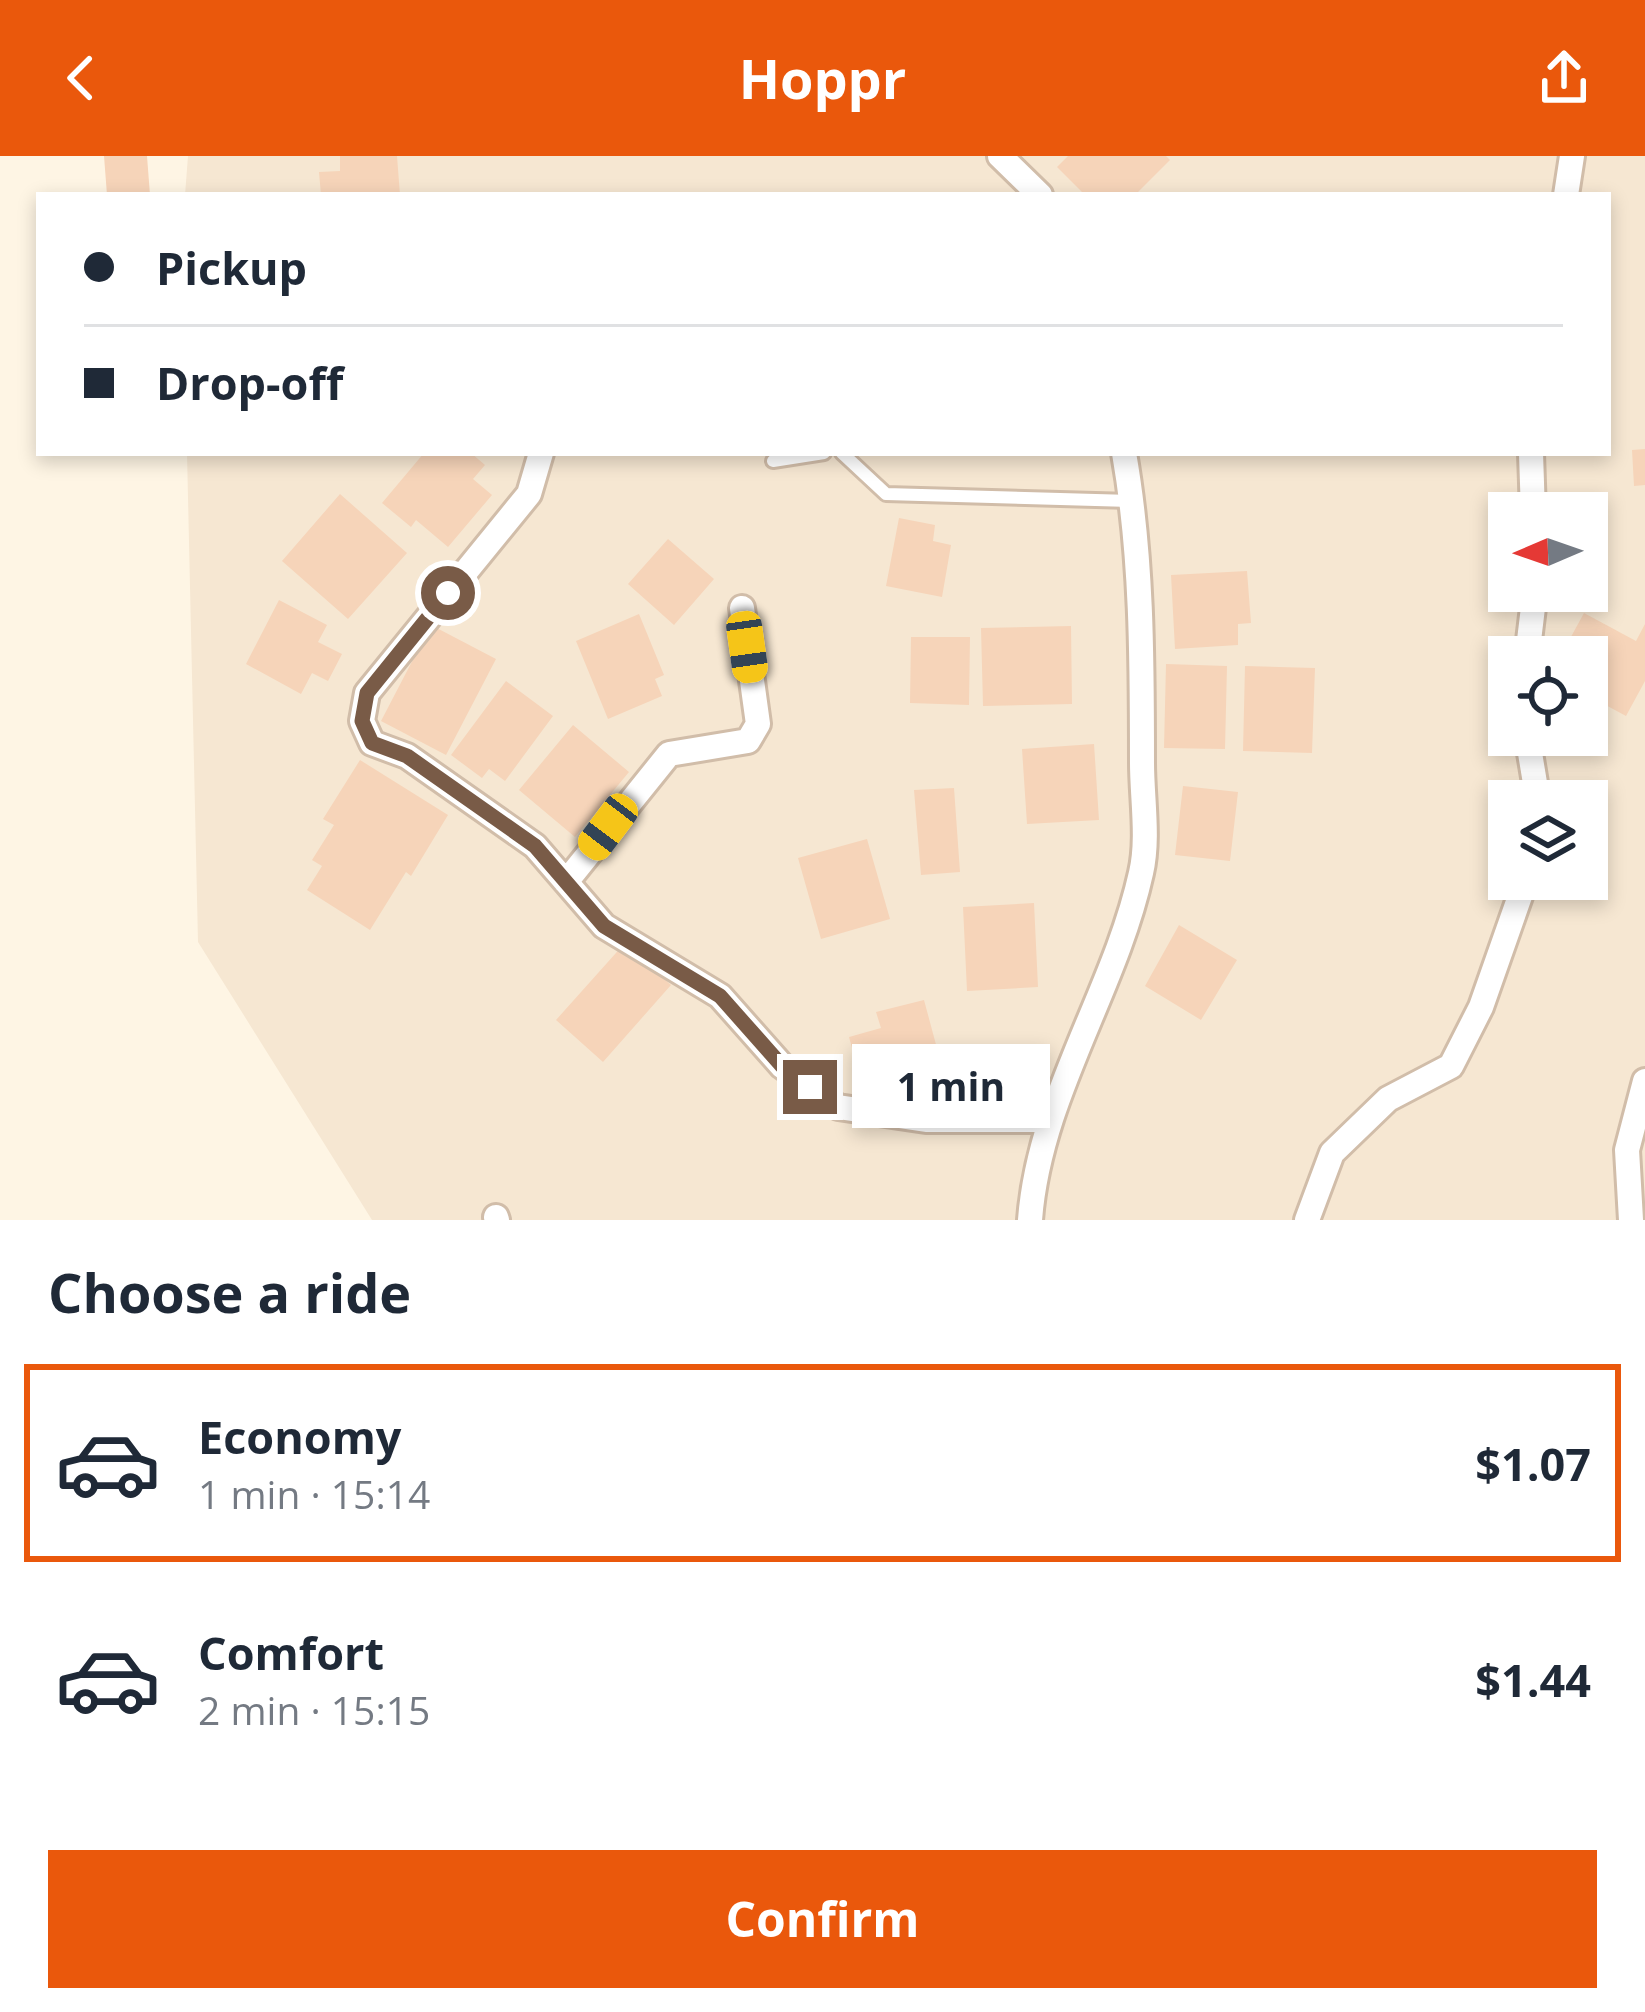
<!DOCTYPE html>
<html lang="en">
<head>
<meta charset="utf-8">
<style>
	:root { --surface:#fff; --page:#f2f2f3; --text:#1f2937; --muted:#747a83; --line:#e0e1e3; --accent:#ea580c }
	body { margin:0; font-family:"Open Sans",sans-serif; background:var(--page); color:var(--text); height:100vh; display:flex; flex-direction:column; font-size:45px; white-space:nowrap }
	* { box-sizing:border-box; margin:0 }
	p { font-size:39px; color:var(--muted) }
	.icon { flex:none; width:66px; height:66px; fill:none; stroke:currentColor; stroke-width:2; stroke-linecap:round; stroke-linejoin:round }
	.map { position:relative; height:1064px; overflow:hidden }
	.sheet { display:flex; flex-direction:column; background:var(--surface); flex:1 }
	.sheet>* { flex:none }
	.banner { position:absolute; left:36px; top:36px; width:1575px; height:264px; border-radius:0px; box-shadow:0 6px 18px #0003; display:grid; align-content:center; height:264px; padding:0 48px; background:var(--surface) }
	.needle { width:78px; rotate:268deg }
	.buttons { position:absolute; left:1488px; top:336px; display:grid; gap:24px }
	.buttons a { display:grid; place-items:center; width:120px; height:120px; border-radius:0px; background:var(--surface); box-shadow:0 6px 18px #0003; font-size:60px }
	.end { position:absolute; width:54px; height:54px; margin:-27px; border:15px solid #795b47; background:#fff; box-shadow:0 0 0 6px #fff }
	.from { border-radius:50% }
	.bubble { position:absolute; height:84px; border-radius:0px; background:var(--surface); box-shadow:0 6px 18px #0003; font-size:39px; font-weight:700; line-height:84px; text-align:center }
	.car { position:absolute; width:36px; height:72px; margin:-36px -18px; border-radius:15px; box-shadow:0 0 9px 3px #0007; background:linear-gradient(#f5c518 24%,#345 0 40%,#f5c518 0 76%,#345 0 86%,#f5c518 0) }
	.banner b { display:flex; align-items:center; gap:42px; height:114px; font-size:45px }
	.banner b+b { border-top:3px solid var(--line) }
	.banner i { width:30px; height:30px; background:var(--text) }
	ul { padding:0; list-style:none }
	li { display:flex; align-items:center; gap:36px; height:198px; margin:0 24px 18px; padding:0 24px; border:6px solid transparent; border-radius:0px }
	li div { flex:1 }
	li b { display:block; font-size:45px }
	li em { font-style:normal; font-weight:700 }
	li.selected { border-color:var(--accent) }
	li>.icon { width:108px; height:108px; stroke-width:1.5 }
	h2 { padding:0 48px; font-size:54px; line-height:144px }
	.action { display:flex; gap:24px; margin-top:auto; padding:24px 48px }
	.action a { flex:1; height:138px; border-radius:0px; background:var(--accent); color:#fff; font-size:48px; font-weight:700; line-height:138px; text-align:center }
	header { display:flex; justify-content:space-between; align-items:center; height:156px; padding:0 48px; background:var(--accent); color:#fff; font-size:54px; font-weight:700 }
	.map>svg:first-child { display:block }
	.residential { fill:#f6e7d2; fill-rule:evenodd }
	.building { fill:#f6d4b9 }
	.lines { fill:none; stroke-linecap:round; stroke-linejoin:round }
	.lane-casing { stroke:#d1bda9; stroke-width:18 }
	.street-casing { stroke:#d1bda9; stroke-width:30 }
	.lane { stroke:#fff; stroke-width:12 }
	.street { stroke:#fff; stroke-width:24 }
	.route { stroke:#795b47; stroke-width:15 }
</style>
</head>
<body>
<header><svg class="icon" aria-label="back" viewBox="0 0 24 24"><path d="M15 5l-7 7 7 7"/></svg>Hoppr<svg class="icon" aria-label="share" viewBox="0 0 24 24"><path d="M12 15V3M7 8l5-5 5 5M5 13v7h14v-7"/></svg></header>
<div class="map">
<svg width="1645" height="1064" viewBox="0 0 1645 1064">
	<rect width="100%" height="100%" fill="#fef5e4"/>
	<path class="residential" d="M188 0H1645V1064H372L198 786 187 297H1608V39H185ZM1509 357H1587V435H1509ZM1509 501H1587V579H1509ZM1509 645H1587V723H1509Z"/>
	<path class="building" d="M104 0H147L150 39H107Z
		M340 0H397L400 39H321L319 16 340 15Z
		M1068 0H1166L1170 4 1135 39H1085L1057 11Z
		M1645 293V329L1634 330 1632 294Z
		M424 297H471L485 309 473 323 492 339 448 391 416 364 411 371 382 347Z
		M340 338 407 397 348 463 282 405Z
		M899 362 935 369 933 385 951 389 942 441 886 430Z
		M668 383 714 423 674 469 628 428Z
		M1247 415 1251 467 1238 468V489L1175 493 1171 419Z
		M279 444 327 469 318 486 342 498 328 525 312 517 301 538 246 508Z
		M1584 457 1636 485 1645 468V525L1626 560 1587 539V501H1560Z
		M639 458 664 519 655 523 662 540 608 563 576 485Z
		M431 469 496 503 446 599 381 565Z
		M1071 470 1072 548 983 550 981 472Z
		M911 481H970L969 549 910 547Z
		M1166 508 1227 510 1225 593 1164 592Z
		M1245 510 1315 512 1312 597 1243 595Z
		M506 525 553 560 505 625 489 613 482 622 451 599Z
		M573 569 629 616 575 681 519 634Z
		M1094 588 1099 664 1027 668 1022 593Z
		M360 604 448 659 411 720 406 716 370 774 307 734 322 710 312 704 334 669 323 663Z
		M1183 630 1238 636 1230 705 1175 699Z
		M954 632 960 716 921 719 914 634Z
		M867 683 890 763 821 783 798 702Z
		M1034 747 1038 831 967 835 963 751Z
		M1179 769 1237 804 1201 864 1145 830Z
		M624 788 671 829 603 906 556 864Z
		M924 844 938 896 923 901 931 931 907 937 904 925 879 931 871 899 855 903 849 881 881 872 876 856Z"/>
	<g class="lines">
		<defs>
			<path id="lane" d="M842 297 886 338 1131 345
				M773 305 824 297"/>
			<path id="street" d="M1000 0 1040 39
				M1566 39 1572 0
				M541 297 529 338 367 537 362 565 372 587 407 600 535 690 604 770 720 840 782 910 838 951 926 964H1050
				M1531 297 1533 357
				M1527 501 1535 435
				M1527 579 1538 645
				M566 726 669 598 748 585 758 568 742 452
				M496 1061 497 1064
				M1030 1064C1039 941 1115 835 1141 717 1149 683 1142 642 1142 607 1142 504 1142 399 1124 297
				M1307 1064 1332 997 1388 943 1451 910 1481 851 1526 723
				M1631 1064 1627 994 1645 925"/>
		</defs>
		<use href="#lane" class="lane-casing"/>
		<use href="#street" class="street-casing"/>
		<use href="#lane" class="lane"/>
		<use href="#street" class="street"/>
	</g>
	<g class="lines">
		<path class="route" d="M448 437 367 537 362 565 372 587 407 600 535 690 604 770 720 840 782 910 810 931"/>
	</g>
</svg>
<div class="buttons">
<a><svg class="needle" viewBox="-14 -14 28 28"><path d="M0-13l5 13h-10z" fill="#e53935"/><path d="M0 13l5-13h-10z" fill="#747a83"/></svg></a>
<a><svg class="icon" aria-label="locate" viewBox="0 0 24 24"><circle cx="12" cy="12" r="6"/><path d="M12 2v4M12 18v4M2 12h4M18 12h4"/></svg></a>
<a><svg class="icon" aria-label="layers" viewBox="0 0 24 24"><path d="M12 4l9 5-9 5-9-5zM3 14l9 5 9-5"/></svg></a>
</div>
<i class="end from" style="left:448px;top:437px"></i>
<i class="end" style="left:810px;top:931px"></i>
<div class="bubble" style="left:852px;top:888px;width:198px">1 min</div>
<i class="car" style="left:747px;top:491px;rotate:172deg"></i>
<i class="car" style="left:608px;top:671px;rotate:217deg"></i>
<div class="banner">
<b><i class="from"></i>Pickup</b>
<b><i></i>Drop-off</b>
</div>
</div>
<section class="sheet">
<h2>Choose a ride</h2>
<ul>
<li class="selected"><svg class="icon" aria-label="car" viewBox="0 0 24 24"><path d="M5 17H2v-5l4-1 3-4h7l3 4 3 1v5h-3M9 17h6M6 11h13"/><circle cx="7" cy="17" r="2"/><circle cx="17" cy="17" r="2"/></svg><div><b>Economy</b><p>1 min · 15:14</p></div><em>$1.07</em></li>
<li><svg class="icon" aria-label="car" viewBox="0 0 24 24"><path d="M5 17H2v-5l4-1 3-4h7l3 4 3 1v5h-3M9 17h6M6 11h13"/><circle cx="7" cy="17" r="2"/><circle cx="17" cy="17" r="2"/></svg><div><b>Comfort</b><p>2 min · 15:15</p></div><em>$1.44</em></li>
</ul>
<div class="action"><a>Confirm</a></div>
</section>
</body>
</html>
